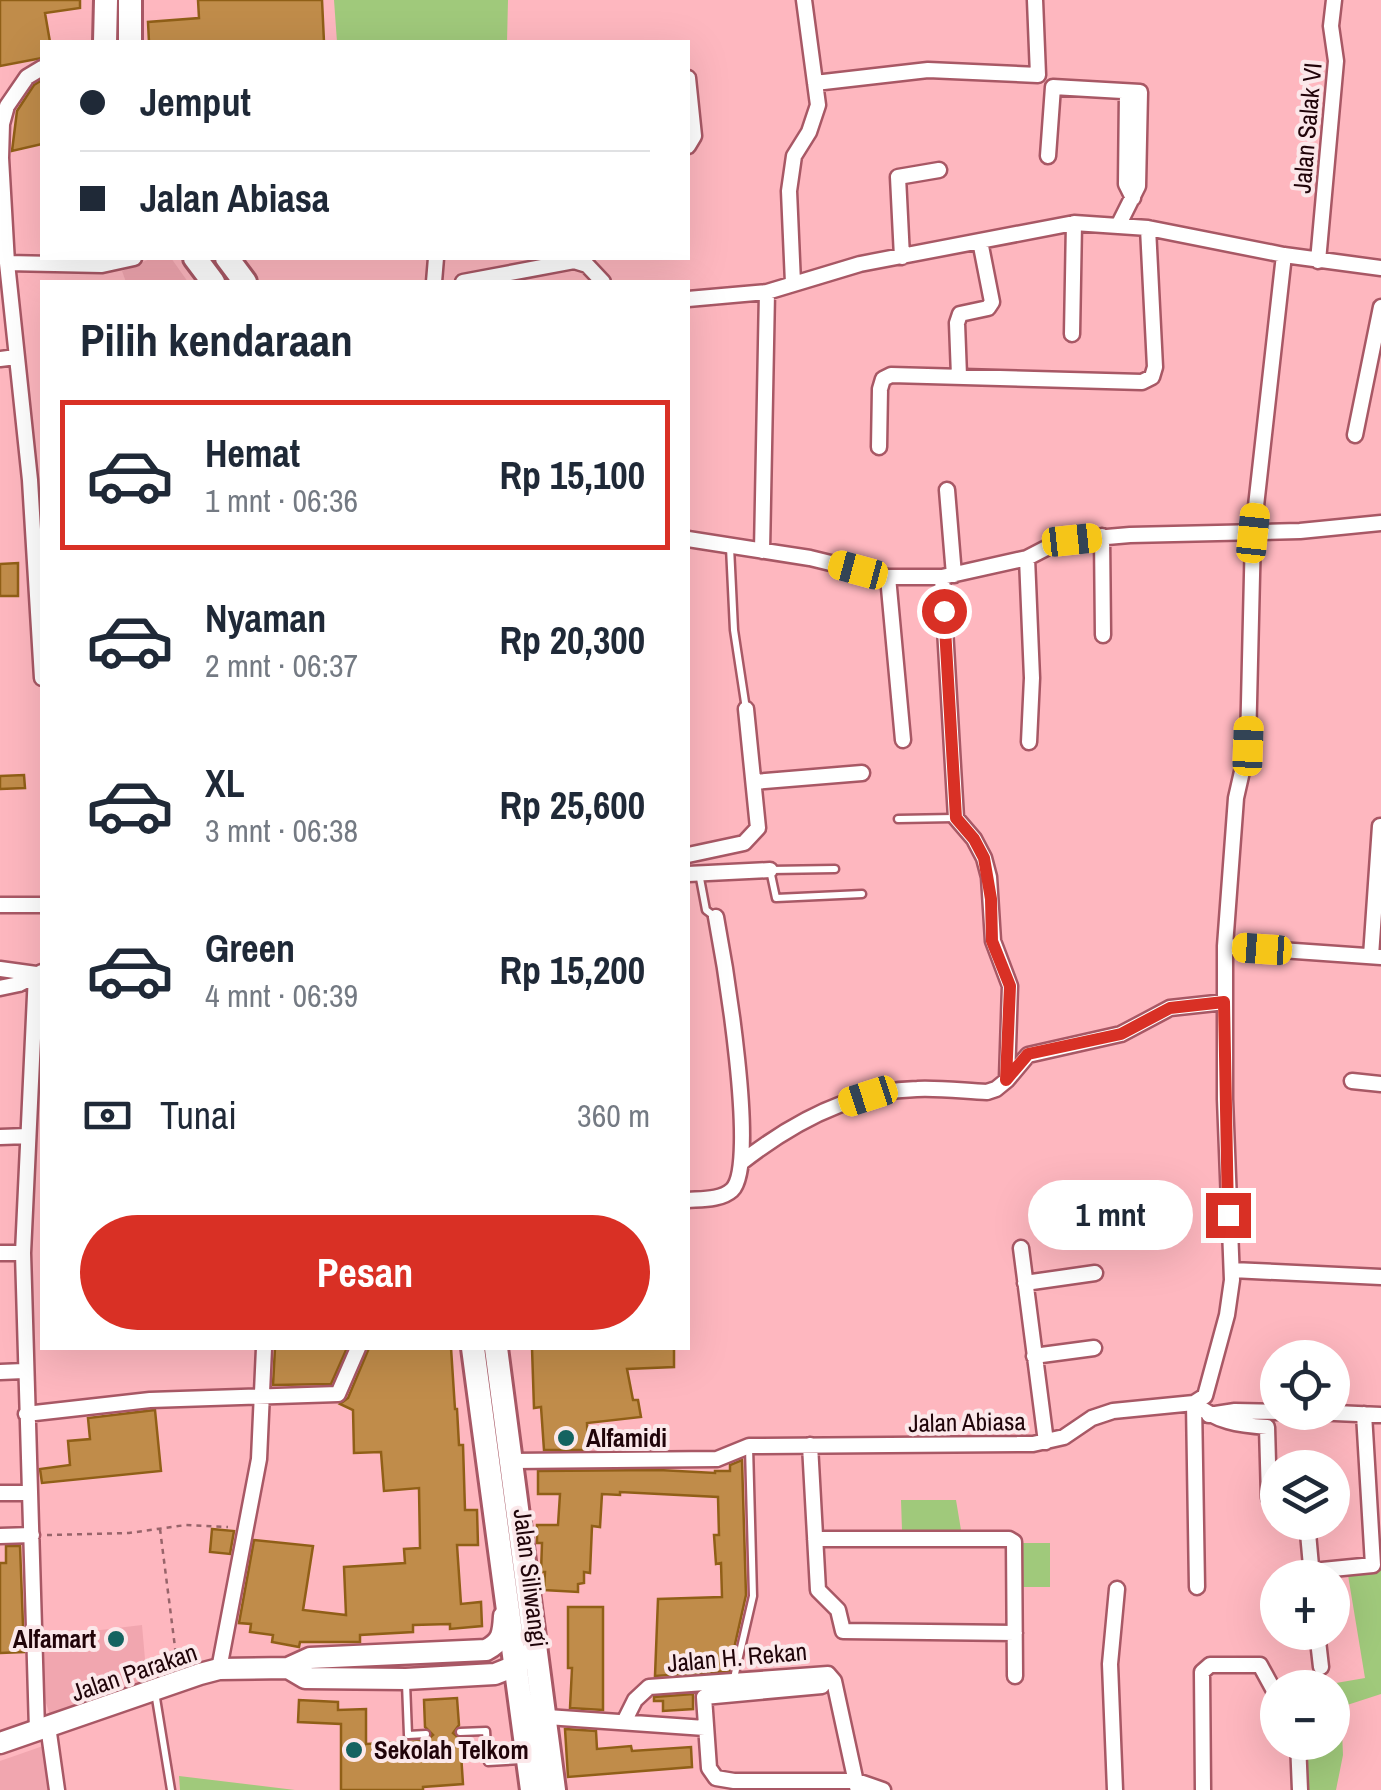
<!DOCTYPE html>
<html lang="id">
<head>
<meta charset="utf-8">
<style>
	:root { --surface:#fff; --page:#f6f6f7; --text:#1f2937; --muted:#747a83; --line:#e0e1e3; --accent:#d93025 }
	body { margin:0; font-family:"Archivo Narrow",sans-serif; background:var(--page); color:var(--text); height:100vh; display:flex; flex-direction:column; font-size:38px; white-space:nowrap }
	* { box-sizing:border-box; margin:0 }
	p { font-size:32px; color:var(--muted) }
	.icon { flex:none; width:55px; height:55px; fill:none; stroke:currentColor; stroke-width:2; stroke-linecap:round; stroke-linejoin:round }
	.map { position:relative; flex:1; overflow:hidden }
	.sheet { position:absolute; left:40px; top:280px; width:650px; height:1070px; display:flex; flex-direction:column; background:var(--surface); border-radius:0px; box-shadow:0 10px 40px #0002 }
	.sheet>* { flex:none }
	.guide { position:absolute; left:40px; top:40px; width:650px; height:220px; border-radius:0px; box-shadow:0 10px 40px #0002; display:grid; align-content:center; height:220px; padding:0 40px; background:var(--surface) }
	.tools { position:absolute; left:1260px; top:1340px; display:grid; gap:20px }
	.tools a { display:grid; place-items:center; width:90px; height:90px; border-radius:50%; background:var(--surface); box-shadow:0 10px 40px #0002; font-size:50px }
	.end { position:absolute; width:45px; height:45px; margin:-22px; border:12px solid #d93025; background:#fff; box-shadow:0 0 0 5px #fff }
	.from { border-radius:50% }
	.bubble { position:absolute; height:70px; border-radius:35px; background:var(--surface); box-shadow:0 10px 40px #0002; font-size:32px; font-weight:700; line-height:70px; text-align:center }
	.car { position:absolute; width:30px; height:60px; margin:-30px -15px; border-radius:12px; box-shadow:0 0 8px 2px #0007; background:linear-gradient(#f5c518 24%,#345 0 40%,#f5c518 0 76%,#345 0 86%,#f5c518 0) }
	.guide b { display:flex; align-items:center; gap:35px; height:95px; font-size:38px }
	.guide b+b { border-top:2px solid var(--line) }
	.guide i { width:25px; height:25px; background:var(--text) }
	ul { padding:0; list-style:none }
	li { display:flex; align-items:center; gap:30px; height:150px; margin:0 20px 15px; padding:0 20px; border:5px solid transparent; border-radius:0px }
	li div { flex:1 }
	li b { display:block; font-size:38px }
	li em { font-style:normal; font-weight:700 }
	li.current { border-color:var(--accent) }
	li>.icon { width:90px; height:90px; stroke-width:1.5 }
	h2 { padding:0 40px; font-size:45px; line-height:120px }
	.pay { display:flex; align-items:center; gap:25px; height:110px; padding:0 40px; font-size:38px }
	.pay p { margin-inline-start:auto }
	.cta { display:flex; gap:20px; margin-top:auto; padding:20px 40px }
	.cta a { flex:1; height:115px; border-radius:60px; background:var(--accent); color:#fff; font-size:40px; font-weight:700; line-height:115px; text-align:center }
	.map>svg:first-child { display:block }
	.built { fill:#f1a6af }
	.green { fill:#a0c97b }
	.building { fill:#c08c4a; stroke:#905f17; stroke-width:2.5 }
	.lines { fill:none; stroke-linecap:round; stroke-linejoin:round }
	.lane-casing { stroke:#a85865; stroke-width:11 }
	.street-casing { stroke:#a85865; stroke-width:19 }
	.secondary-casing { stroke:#a85865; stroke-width:25 }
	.primary-casing { stroke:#a85865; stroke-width:28 }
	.path { stroke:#97646a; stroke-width:2.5; stroke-dasharray:5 5; stroke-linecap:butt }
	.lane { stroke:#fff; stroke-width:6 }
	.street { stroke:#fff; stroke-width:14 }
	.secondary { stroke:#fff; stroke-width:20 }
	.primary { stroke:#fff; stroke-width:22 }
	.route { stroke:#d93025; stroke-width:12 }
	.poi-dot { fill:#146360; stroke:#fbe8ea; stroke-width:4 }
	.labels { text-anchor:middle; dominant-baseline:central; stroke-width:8; stroke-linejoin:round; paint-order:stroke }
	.street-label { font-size:25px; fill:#200409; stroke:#fbe8ea }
	.poi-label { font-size:25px; font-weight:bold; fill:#200409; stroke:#fbe8ea; text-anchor:start }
</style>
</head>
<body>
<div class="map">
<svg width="1381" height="1790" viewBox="0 0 1381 1790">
	<rect width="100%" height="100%" fill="#feb7bf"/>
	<path class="built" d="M152 258H171L188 282H126L122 271Z
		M142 1625 147 1682 51 1718 43 1694 42 1637Z
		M43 1746 48 1790H0V1761Z"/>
	<path class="green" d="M334 0H508L507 42H337Z
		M901 1500H956L961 1530H902Z
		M1023 1543H1050V1587H1023Z
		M1381 1569V1694L1341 1707 1343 1755 1336 1790H1302L1299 1743 1332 1742V1688L1313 1687 1365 1678 1348 1575Z
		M179 1776 295 1790H180Z"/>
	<path class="building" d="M0 0H80V8L45 13 50 42H42V58L0 66Z
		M198 0H322L324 42H149L148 22 199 18Z
		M42 80V144L12 151 17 111 34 85Z
		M18 563V596H0V564Z
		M24 775 25 788 0 789V776Z
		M275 1348H347L331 1384 273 1385Z
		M369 1348H451L455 1409H457L459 1445H463L465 1510H477L478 1545H457L461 1604 481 1602 482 1626 450 1629V1624L413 1625V1632L360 1635V1642H300L299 1647 272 1642 273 1635 250 1632 251 1624 239 1623 254 1540 313 1546 303 1610 346 1615 344 1567 405 1563 404 1549 420 1548 419 1488 384 1491 381 1452 354 1453 353 1410 340 1404 348 1398Z
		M532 1348H674V1367L627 1369 633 1400H638L641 1417 587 1423 588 1450H544L541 1407 534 1408Z
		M155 1410 161 1471 42 1483 40 1469 70 1465 68 1441 90 1439 88 1418Z
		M742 1460 746 1595 729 1671 655 1676 658 1599 722 1597 721 1563 716 1564 714 1535H719L718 1497 620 1492V1495L602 1494 600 1527 592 1526 590 1573 584 1572V1583L578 1584V1592L544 1590 545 1572H541L542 1543H537V1525H558L560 1494H538V1471L659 1470 715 1473V1471H730V1465Z
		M212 1529 234 1531 230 1554 210 1552Z
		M6 1546H20L24 1652 0 1653V1563H6Z
		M568 1607H603V1710L570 1708 572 1668H568Z
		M693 1694V1709L663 1711V1701H654V1697Z
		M457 1698 459 1725 453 1733 460 1739 463 1784 423 1787V1790H341V1724L298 1722 299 1700 338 1702V1710L366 1709V1744L426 1741 433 1735 425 1727 424 1700Z
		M565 1729 596 1731 597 1749 631 1746 632 1751 691 1747 692 1767 568 1777Z"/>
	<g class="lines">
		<defs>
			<path id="lane" d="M730 547 734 630 746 709
				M898 819 954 818
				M835 869 770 870 776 898 862 894
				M699 873 706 910 714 916
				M734 1678 753 1596 749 1447
				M406 1683 408 1735 426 1734
				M155 1692 171 1790
				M460 1732 486 1731 488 1762 521 1760"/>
			<path id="street" d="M42 68 27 77 7 106 2 124 1 158 7 263 30 480 42 678
				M688 78 694 136 688 146
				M815 83 928 70 1038 75 1035 0
				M1127 92 1126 184 1133 198
				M1048 156 1053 87 1140 92 1138 186 1118 226
				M902 257 898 177 939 170
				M1318 261 1336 61 1331 26 1334 0
				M7 263 102 265 134 258
				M434 282 436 258
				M463 282 574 261 587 265 603 282
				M793 283 789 191 794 156 809 132 818 105 804 0
				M688 299 767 292 860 264 1074 223 1148 228 1284 255 1381 268
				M1072 334 1074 223
				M0 359 16 357
				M959 376 957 323 960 314 988 308 992 302 980 241
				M1355 435 1381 307
				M879 447 880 389 883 379 891 375 1142 382 1152 377 1155 367 1148 228
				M947 490 954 575
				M1102 536 1103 635
				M688 539 810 558 888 577H942L1027 558 1058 542 1072 540 1130 535 1300 531 1381 523
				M762 551 767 292
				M1027 558 1032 678 1029 742
				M888 577 903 740
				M942 577 956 818 974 839 984 858 989 877 993 941 1010 986 1007 1078
				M754 782 862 773
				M688 855 744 843 758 828 746 709
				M688 874 770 870
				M0 905H42
				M1225 946 1381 957
				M1371 956 1380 826
				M0 969 36 974
				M36 974 23 1253 37 1730
				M0 988 19 984 42 972
				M1352 1081 1381 1084
				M0 1137 28 1136
				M742 1162C792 1123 851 1090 917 1089 940 1088 964 1091 987 1092L996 1089 1007 1080 1028 1055 1121 1034 1170 1008 1225 1002
				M688 1200C702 1199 721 1200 732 1190 759 1164 724 959 716 917
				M1021 1248 1046 1442
				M0 1253H23
				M1232 1270 1381 1277
				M1025 1283 1095 1273
				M1034 1356 1094 1348
				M0 1372 24 1371
				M1194 1403 1197 1587
				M1194 1403C1217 1422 1238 1425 1267 1427L1269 1498
				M1312 1412 1381 1415
				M26 1414 150 1400 338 1394 358 1348
				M1209 1415 1235 1411 1278 1412
				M810 1445 818 1590 838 1610 843 1631 1015 1633
				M512 1461 717 1459 749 1446 1033 1444 1064 1437 1092 1418 1113 1411 1194 1403 1205 1396 1227 1315 1232 1280 1225 1099V946L1236 798 1248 745 1253 533 1284 255
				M0 1493H30
				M1307 1522 1312 1577
				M0 1536 32 1535
				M815 1539H1009L1014 1542 1015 1676
				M1312 1571 1373 1565 1364 1414
				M1317 1632 1321 1667
				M219 1669 259 1459 264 1348
				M822 1686 704 1697 709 1768 716 1778 734 1781H857L883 1790
				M547 1717 705 1728
				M625 1720 635 1700 649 1687 828 1674 834 1681 857 1787
				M48 1726 57 1790
				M1298 1742 1300 1790
				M1115 1790 1110 1664 1117 1589
				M1203 1790 1202 1672 1210 1665H1260L1278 1698"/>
			<path id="secondary" d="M288 1668 305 1678 406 1679 495 1674 515 1666 527 1655
				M0 1743 200 1674 219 1669 288 1668 310 1658 486 1650C502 1642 503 1634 504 1616"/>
			<path id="primary" d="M105 42 106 0
				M130 42V0
				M195 258 213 282
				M227 258 245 282
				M473 1348 532 1790
				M496 1348 554 1790"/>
		</defs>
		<use href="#lane" class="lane-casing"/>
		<use href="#street" class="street-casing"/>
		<use href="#secondary" class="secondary-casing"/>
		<use href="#primary" class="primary-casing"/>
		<path class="path" d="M160 1529 177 1663
			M47 1535 129 1533 186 1525 228 1527"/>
		<use href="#lane" class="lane"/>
		<use href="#street" class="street"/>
		<use href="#secondary" class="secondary"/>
		<use href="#primary" class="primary"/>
	</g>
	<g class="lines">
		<path class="route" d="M944 611 956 818 974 839 984 858 991 899 992 941 1010 986 1006 1080 1028 1054 1121 1034 1170 1008 1224 1002 1228 1215"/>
	</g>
	<g class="poi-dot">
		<circle cx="566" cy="1438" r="10"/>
		<circle cx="116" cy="1639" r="10"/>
		<circle cx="354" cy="1750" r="10"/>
	</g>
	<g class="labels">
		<g class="street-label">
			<text transform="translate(1307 128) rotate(-85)">Jalan Salak VI</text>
			<text transform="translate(967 1422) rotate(-1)">Jalan Abiasa</text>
			<text transform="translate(531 1578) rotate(83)">Jalan Siliwangi</text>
			<text transform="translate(737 1657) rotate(-5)">Jalan H. Rekan</text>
			<text transform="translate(134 1672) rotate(-19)">Jalan Parakan</text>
		</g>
		<g class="poi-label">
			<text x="586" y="1438">Alfamidi</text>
			<text x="96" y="1639" text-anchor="end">Alfamart</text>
			<text x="374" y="1750">Sekolah Telkom</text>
		</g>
	</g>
</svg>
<div class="tools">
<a><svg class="icon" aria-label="locate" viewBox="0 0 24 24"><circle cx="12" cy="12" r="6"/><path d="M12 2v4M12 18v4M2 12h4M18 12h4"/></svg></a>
<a><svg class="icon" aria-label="layers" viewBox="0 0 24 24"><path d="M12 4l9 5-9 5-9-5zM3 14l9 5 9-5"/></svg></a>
<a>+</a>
<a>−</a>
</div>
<i class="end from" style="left:944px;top:611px"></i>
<i class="end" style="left:1228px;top:1215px"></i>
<div class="bubble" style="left:1028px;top:1180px;width:165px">1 mnt</div>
<i class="car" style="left:1253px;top:533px;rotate:6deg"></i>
<i class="car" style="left:1072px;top:540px;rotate:84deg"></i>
<i class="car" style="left:858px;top:570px;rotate:285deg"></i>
<i class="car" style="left:1248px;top:746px;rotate:2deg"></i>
<i class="car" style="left:1262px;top:949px;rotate:274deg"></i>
<i class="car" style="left:868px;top:1096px;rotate:252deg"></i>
<div class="guide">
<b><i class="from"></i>Jemput</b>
<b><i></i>Jalan Abiasa</b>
</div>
<section class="sheet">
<h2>Pilih kendaraan</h2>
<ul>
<li class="current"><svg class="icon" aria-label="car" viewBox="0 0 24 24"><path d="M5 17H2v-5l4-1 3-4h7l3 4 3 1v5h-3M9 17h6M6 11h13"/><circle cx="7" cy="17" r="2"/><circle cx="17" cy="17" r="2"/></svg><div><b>Hemat</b><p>1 mnt · 06:36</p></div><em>Rp 15,100</em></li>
<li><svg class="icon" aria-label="car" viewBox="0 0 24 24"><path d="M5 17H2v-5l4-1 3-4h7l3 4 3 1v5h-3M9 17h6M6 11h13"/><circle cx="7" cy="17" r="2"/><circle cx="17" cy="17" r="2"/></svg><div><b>Nyaman</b><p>2 mnt · 06:37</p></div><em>Rp 20,300</em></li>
<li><svg class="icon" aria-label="car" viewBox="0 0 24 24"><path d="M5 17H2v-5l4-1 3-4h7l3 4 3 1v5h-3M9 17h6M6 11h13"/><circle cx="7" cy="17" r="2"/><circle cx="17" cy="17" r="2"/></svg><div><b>XL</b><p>3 mnt · 06:38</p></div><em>Rp 25,600</em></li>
<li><svg class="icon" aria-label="car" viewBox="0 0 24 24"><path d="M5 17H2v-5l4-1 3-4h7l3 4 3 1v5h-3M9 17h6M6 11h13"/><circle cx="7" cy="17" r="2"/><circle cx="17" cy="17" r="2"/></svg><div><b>Green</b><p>4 mnt · 06:39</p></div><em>Rp 15,200</em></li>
</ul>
<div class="pay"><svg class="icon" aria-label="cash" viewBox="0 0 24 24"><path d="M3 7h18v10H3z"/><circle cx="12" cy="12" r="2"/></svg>Tunai<p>360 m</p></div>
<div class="cta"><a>Pesan</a></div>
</section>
</div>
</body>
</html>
